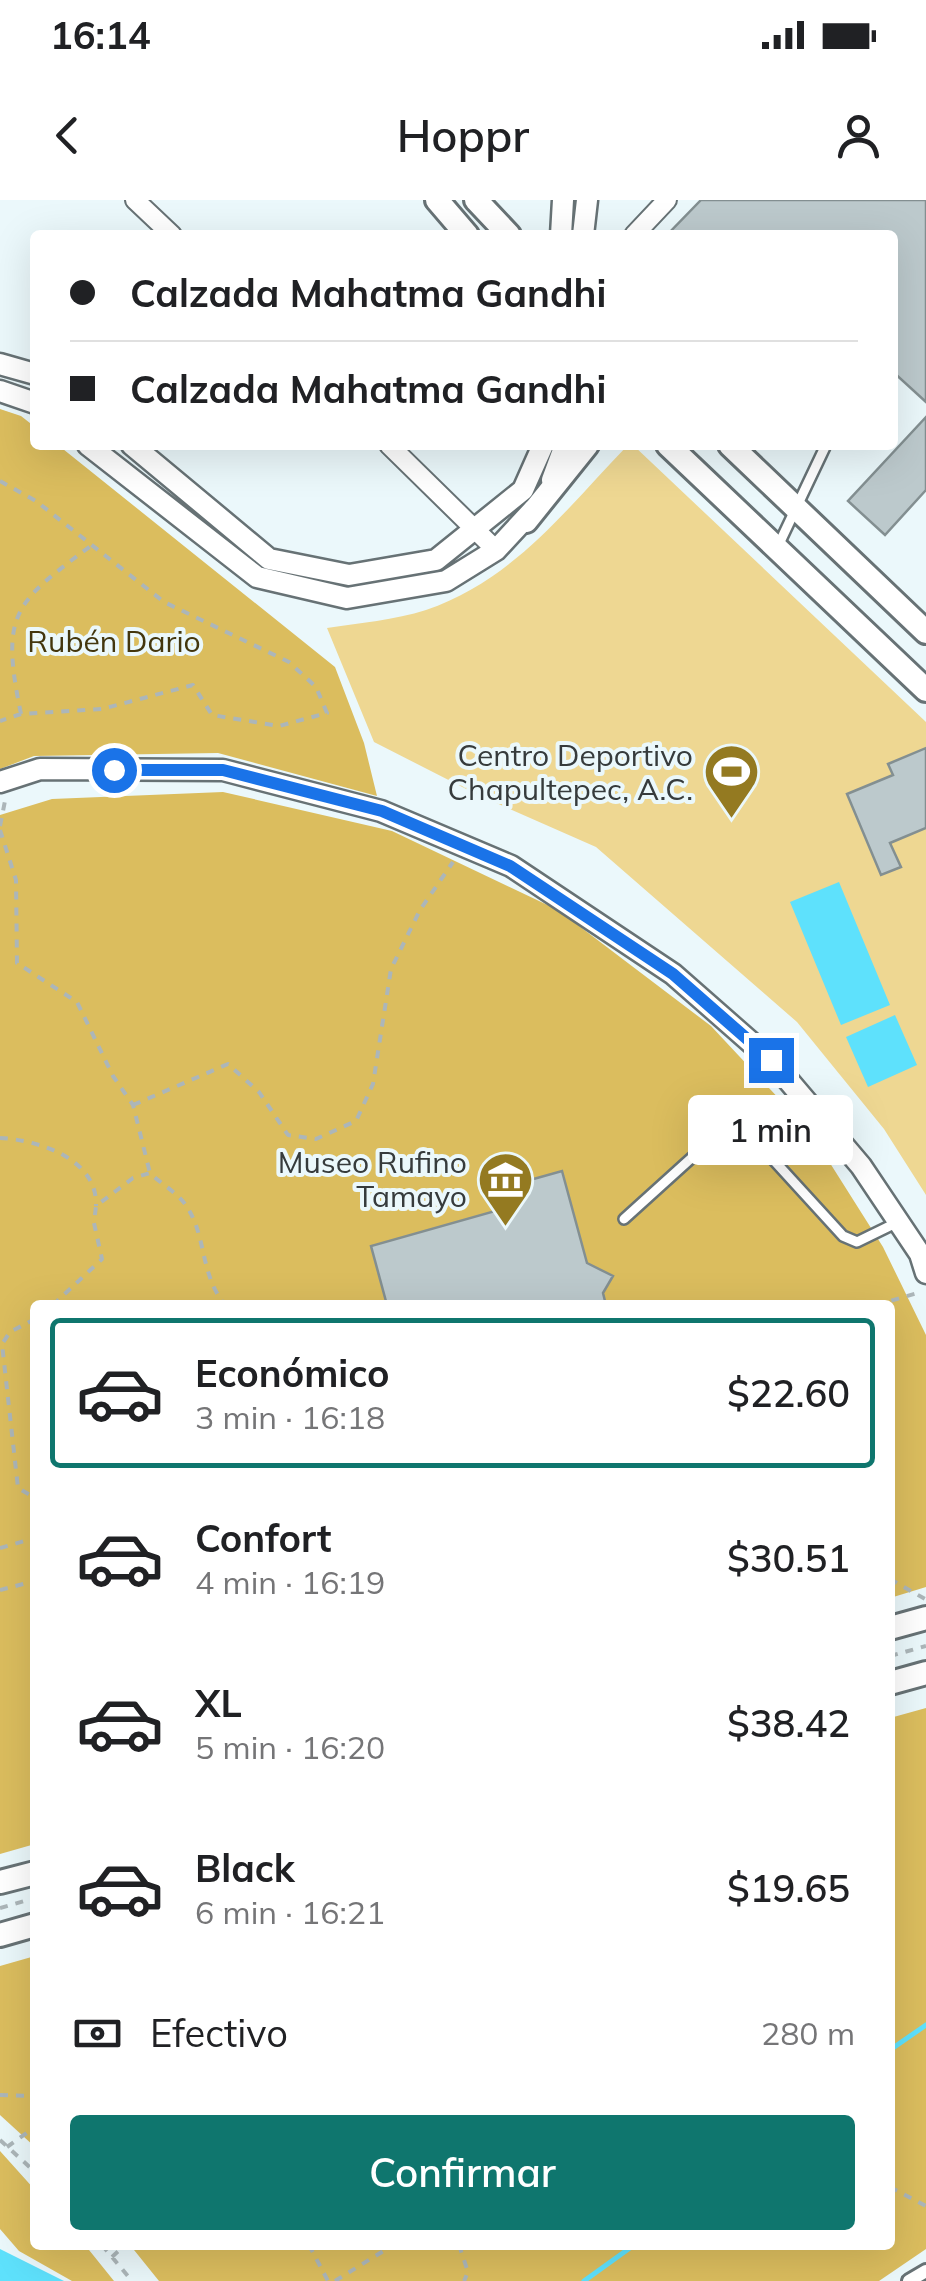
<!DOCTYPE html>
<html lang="es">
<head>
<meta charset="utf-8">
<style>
	:root { --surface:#fff; --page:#f6f6f6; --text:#202124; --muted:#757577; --line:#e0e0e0; --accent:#0f766e }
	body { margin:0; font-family:Mulish,sans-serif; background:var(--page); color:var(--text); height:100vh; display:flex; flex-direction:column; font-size:38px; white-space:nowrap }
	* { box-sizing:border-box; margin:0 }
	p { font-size:32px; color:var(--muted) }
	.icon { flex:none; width:55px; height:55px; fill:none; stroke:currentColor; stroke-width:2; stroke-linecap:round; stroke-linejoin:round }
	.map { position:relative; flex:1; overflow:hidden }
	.panel { position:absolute; left:30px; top:1100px; width:865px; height:950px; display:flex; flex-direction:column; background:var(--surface); border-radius:10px; box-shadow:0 10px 40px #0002 }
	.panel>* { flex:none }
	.banner { position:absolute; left:30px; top:30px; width:868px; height:220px; border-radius:10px; box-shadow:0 10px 40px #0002; display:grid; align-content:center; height:220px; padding:0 40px; background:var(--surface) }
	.end { position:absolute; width:45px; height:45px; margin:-22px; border:12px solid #1a73e8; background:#fff; box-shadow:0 0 0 5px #fff }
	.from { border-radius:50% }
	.bubble { position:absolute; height:70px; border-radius:10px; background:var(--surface); box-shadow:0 10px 40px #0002; font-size:32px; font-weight:600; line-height:70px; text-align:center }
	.banner b { display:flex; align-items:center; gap:35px; height:95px; font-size:38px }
	.banner b+b { border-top:2px solid var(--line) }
	.banner i { width:25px; height:25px; background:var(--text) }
	ul { padding:18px 0 0; list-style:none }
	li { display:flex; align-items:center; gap:30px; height:150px; margin:0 20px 15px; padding:0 20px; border:5px solid transparent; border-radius:10px }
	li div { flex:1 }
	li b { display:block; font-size:38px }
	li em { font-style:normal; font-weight:600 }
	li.active { border-color:var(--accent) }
	li>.icon { width:90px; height:90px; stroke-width:1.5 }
	.pay { display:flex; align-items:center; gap:25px; height:110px; padding:0 40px; font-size:38px }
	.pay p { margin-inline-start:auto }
	.button { display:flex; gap:20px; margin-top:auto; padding:20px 40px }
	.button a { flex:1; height:115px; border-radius:10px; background:var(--accent); color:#fff; font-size:40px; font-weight:600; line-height:115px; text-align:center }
	.status { display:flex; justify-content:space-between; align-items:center; height:70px; padding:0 50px; background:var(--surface); direction:ltr }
	.status svg { height:28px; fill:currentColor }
	header { display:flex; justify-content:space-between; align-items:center; height:130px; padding:0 40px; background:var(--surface); font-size:45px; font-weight:600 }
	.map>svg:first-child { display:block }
	.green { fill:#eed792 }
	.forest { fill:#dbbd5e }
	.water { fill:#5ee1fc }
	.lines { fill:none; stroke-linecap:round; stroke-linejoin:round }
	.stream { stroke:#5ee1fc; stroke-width:5 }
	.building { fill:#bcc9cc; stroke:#838f91; stroke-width:2.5 }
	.service-casing { stroke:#677275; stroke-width:14 }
	.pedestrian-casing { stroke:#677275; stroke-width:18 }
	.minor-casing { stroke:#677275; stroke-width:22 }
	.tertiary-casing { stroke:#677275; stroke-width:25 }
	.secondary-casing { stroke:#677275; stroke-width:28 }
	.path { stroke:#acb6b9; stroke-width:4; stroke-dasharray:8 8; stroke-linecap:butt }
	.service { stroke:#fff; stroke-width:9 }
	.pedestrian { stroke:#fff; stroke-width:12 }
	.minor { stroke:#fff; stroke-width:18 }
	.tertiary { stroke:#fff; stroke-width:20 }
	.secondary { stroke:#fff; stroke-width:22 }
	.route { stroke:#1a73e8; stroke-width:12 }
	.labels { text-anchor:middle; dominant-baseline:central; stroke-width:8; stroke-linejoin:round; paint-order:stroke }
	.park-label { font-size:30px; fill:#43360d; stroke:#ebf8fb }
	.poi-label { font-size:30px; fill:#363b3c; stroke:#ebf8fb; text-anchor:end }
</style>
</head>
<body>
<div class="status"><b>16:14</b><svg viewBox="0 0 49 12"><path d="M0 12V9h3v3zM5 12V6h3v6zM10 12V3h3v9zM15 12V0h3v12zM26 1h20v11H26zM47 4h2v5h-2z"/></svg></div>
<header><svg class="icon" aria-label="back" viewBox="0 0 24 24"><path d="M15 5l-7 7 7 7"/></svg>Hoppr<svg class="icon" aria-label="person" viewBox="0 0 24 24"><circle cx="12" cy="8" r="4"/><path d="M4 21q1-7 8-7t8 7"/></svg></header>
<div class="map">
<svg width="926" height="2081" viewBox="0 0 926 2081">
	<rect width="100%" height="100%" fill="#ebf8fb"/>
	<path class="green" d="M628 245H633L926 522V995L884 929 797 822 596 647 478 595 374 542 327 428C359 423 395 420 426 410 514 380 566 309 628 245Z"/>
	<path class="forest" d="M0 209 21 216 35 227V245H58L335 467 364 543 377 596 218 553 34 556 0 569Z
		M223 592 392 631 558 710 711 826 811 933 883 1047 926 1135V1387L890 1398V1105H35V1644L0 1654V615L52 599Z
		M926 1508V2049L879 2081H159L130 2045H890V1518Z
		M35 1756V1947L0 1915V1766Z
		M0 1951 35 1990V2045H85L114 2081H72L19 2051 0 2029Z"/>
	<path class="water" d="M839 682 890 805 841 825 790 702Z
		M895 815 917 865 868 887 846 837Z
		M0 2049 64 2081H0Z"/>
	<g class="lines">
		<path class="stream" d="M890 1850 926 1825
			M584 2081 634 2045"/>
	</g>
	<path class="building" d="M701 0H926V202L892 171V35H667Z
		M926 217V290L885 335 848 301Z
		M926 548V628L890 643 901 667 881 675 847 594 893 575 888 564Z
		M562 971 587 1063 613 1076 603 1093 606 1105H387L371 1046 499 1010 494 990Z"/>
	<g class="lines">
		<defs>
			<path id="service" d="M778 346 826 245
				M624 1019 718 934 735 928 748 932 843 1036 857 1042 898 1022"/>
			<path id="pedestrian" d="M909 2081 926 2071"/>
			<path id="minor" d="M135 0 172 35
				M634 35 667 0
				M389 245 496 350"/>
			<path id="tertiary" d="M561 35 563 0
				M583 35 587 0
				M0 164 35 174
				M0 191 35 203
				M88 245 257 377 347 398 446 381 496 350 534 309
				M132 245 269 359 349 375 436 360 523 290 543 245
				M552 280 565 245
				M0 582 40 569 223 570 381 611 511 666 673 774 771 860 861 966 920 1054 926 1073"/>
			<path id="secondary" d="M437 0 467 35
				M476 0 509 35
				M668 245 926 490
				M730 245 926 432
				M526 321 587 245
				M890 1428 926 1418
				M890 1483 926 1473
				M0 1682 35 1673
				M0 1735 35 1725"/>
		</defs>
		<use href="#service" class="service-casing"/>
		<use href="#pedestrian" class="pedestrian-casing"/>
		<use href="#minor" class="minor-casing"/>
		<use href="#tertiary" class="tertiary-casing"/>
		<use href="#secondary" class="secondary-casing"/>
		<path class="path" d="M0 281 36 301 164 402 289 462 316 487 327 513 279 526 212 515 193 485 102 509 21 514 0 521
			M21 514C0 413 14 403 92 345
			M0 626 5 601
			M0 630 16 680 17 763 77 802 113 876 133 905 150 973
			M133 905 228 864 259 892 288 935 316 939 356 921 373 884 391 769 420 710 453 662
			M0 938C39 940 98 959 96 1006
			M53 1105 102 1059 94 1023 96 1006 133 978 150 973C160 983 176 992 185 1004 207 1034 199 1073 225 1105
			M876 1105 921 1092
			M35 1119 10 1132 2 1144 18 1288 35 1298
			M0 1348 35 1338
			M890 1379 925 1399
			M0 1390 35 1381
			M890 1456 926 1446
			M0 1708 35 1698
			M0 1895 35 1896
			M0 1940 35 1972
			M7 1947 35 1927
			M890 1987 926 2006
			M102 2045 132 2081
			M309 2045 328 2081
			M459 2045 468 2072 464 2081
			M112 2057 125 2045
			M335 2081 393 2045"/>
		<use href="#service" class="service"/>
		<use href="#pedestrian" class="pedestrian"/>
		<use href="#minor" class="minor"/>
		<use href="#tertiary" class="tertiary"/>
		<use href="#secondary" class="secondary"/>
	</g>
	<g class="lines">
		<path class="route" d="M114 570H223L382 611 510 666 673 774 771 860"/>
	</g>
	<defs>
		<symbol id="stadium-pin" viewBox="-11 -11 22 30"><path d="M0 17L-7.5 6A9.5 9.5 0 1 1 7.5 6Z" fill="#947a21" stroke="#ebf8fb"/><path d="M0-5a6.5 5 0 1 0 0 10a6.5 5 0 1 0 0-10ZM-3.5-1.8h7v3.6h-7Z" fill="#fff"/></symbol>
		<symbol id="museum-pin" viewBox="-11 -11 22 30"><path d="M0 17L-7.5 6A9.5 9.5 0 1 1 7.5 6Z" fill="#947a21" stroke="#ebf8fb"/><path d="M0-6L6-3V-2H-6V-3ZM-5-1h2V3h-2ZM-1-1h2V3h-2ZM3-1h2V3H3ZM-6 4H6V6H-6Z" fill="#fff"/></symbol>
	</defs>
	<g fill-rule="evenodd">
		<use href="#stadium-pin" x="700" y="540" width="63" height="86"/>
		<use href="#museum-pin" x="474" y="948" width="63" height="86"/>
	</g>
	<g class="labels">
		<g class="park-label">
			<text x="114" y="441">Rubén Dario</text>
		</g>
		<g class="poi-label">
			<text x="693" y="555">Centro Deportivo<tspan x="693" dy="34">Chapultepec, A.C.</tspan></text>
			<text x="467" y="962">Museo Rufino<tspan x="467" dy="34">Tamayo</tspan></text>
		</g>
	</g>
</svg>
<i class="end from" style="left:114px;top:570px"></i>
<i class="end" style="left:771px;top:860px"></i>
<div class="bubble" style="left:688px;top:895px;width:165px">1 min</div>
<div class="banner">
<b><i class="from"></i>Calzada Mahatma Gandhi</b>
<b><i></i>Calzada Mahatma Gandhi</b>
</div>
<section class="panel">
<ul>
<li class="active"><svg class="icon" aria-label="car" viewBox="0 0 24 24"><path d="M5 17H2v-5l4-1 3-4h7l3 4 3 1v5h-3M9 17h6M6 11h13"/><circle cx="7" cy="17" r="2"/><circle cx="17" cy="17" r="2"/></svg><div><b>Económico</b><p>3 min · 16:18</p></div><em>$22.60</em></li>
<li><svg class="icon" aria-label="car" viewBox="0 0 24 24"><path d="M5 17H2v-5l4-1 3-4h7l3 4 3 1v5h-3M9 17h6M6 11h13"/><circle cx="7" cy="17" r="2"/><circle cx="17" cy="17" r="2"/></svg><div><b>Confort</b><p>4 min · 16:19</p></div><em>$30.51</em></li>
<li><svg class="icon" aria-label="car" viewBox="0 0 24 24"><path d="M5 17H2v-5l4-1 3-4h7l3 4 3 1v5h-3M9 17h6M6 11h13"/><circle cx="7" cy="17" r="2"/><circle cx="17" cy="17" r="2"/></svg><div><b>XL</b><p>5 min · 16:20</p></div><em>$38.42</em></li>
<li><svg class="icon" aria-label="car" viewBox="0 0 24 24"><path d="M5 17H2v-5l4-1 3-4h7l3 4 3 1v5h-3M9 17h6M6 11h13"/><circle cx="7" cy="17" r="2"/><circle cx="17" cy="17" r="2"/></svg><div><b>Black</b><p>6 min · 16:21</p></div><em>$19.65</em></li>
</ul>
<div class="pay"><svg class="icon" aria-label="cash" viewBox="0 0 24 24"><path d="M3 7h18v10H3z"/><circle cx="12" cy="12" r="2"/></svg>Efectivo<p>280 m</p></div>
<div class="button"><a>Confirmar</a></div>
</section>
</div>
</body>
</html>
